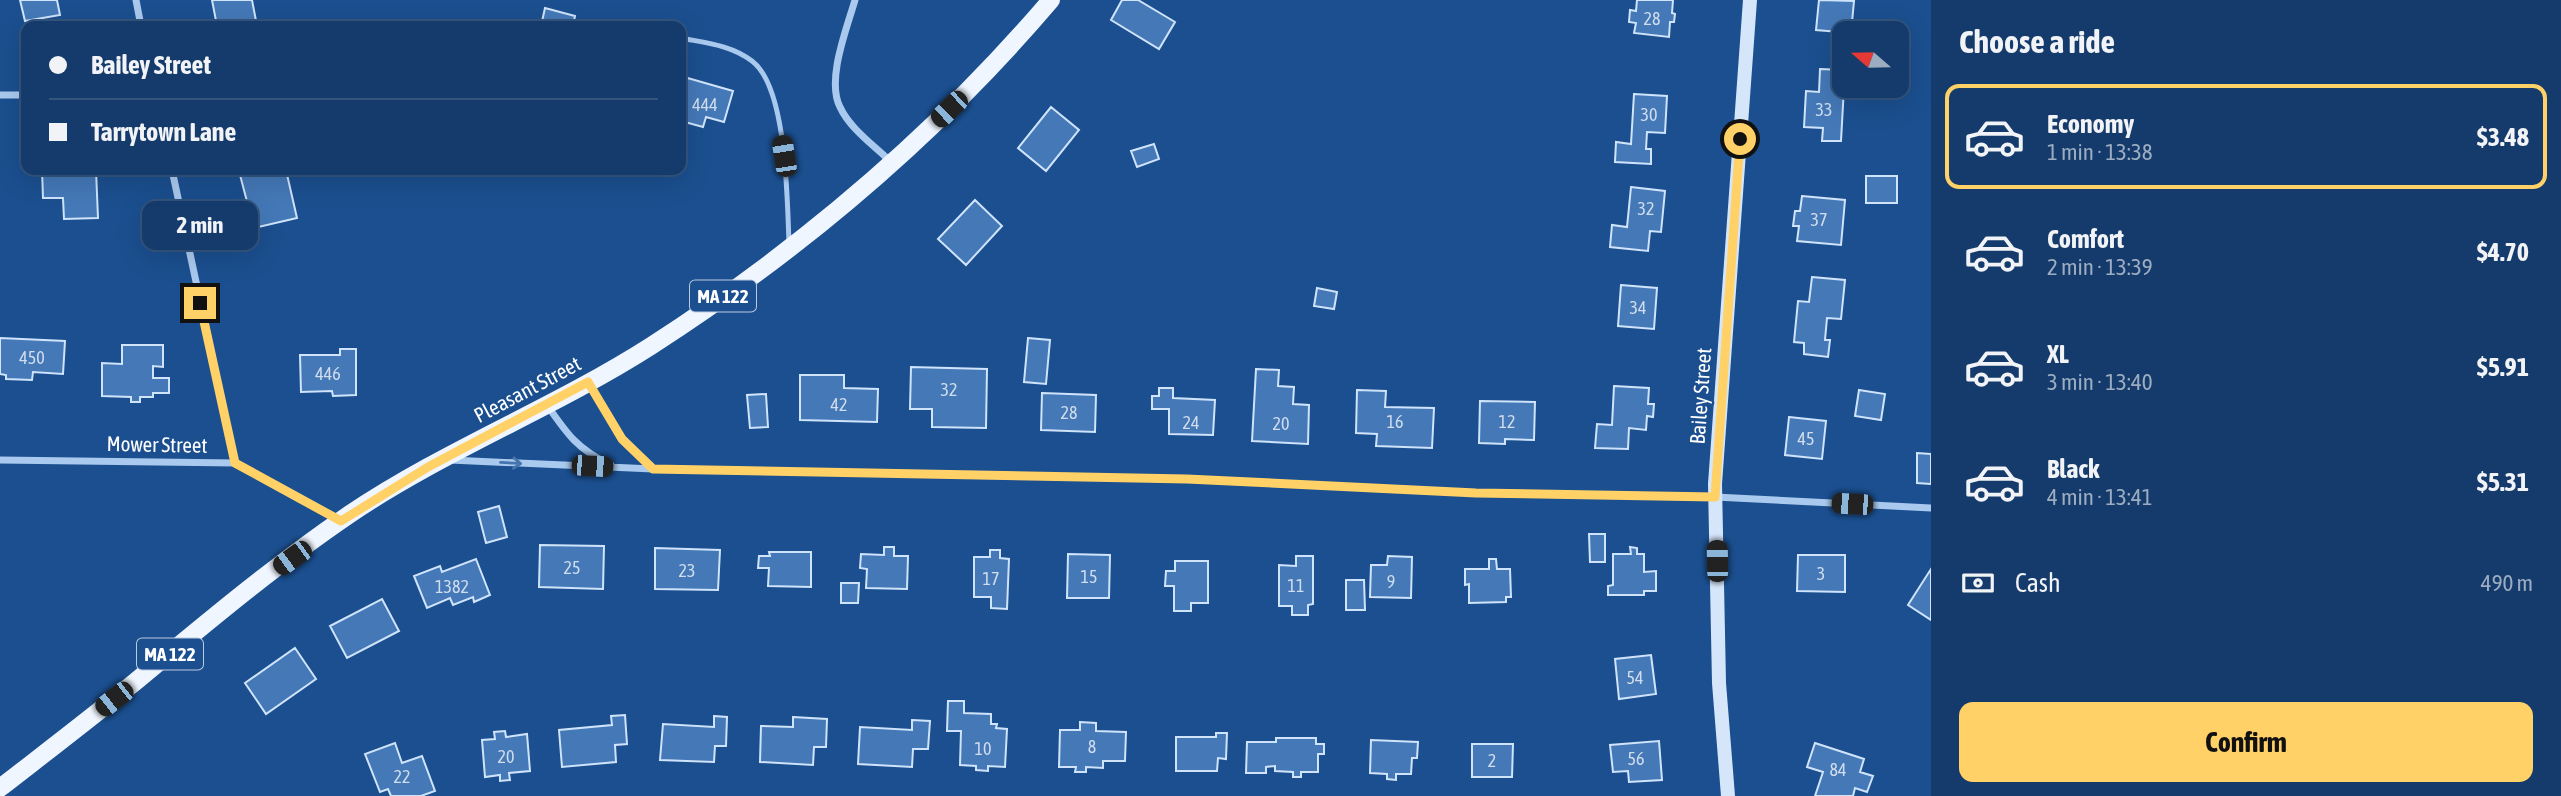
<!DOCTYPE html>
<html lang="en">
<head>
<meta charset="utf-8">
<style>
	:root { --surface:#143b6b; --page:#214673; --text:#f1f3f6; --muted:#9dadc1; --line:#33557e; --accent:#ffd166 }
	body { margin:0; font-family:"Asap Condensed",sans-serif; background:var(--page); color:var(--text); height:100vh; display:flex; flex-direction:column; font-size:26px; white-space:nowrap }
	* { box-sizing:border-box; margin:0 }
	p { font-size:23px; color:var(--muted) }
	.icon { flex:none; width:38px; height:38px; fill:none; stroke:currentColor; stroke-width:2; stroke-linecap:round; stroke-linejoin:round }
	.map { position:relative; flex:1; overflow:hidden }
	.panel { display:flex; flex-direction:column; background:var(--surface); width:630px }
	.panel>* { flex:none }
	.banner { position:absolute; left:21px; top:21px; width:665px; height:154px; border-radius:14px; box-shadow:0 7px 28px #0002,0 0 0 2px var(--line); display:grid; align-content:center; height:154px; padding:0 28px; background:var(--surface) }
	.needle { width:46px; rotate:290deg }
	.controls { position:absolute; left:1832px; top:21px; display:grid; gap:14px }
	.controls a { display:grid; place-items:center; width:77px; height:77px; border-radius:14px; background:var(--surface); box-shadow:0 7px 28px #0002,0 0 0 2px var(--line); font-size:35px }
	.end { position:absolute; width:32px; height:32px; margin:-16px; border:9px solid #ffd166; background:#111; box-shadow:0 0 0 4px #111 }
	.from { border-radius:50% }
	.bubble { position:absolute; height:49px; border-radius:14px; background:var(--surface); box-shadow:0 7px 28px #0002,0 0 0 2px var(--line); font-size:23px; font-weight:700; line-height:49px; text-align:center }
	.car { position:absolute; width:21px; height:42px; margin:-21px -10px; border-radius:9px; box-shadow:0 0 5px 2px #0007; background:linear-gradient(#222 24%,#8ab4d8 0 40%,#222 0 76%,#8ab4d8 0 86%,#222 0) }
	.banner b { display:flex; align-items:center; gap:24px; height:66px; font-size:26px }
	.banner b+b { border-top:2px solid var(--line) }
	.banner i { width:18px; height:18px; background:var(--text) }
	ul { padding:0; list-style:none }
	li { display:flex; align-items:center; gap:21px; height:105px; margin:0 14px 10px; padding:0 14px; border:4px solid transparent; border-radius:14px }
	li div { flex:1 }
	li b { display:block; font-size:26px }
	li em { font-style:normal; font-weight:700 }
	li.current { border-color:var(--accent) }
	li>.icon { width:63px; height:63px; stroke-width:1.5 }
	h2 { padding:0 28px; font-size:32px; line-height:84px }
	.pay { display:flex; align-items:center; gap:18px; height:77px; padding:0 28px; font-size:26px }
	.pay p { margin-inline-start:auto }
	.primary-button { display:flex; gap:14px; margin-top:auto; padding:14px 28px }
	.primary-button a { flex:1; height:80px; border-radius:14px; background:var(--accent); color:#111; font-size:28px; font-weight:700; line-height:80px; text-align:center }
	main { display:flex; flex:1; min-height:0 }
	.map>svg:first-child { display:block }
	.building { fill:#4478b7; stroke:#cfe3fa; stroke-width:2 }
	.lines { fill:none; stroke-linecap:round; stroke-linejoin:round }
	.lane { stroke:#a9c9ee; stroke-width:5 }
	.street { stroke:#a9c9ee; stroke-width:7 }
	.secondary { stroke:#d6e6fa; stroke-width:14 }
	.primary { stroke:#f0f6ff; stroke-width:18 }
	.oneway { stroke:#4674ac }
	.route { stroke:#ffd166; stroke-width:9 }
	.labels { text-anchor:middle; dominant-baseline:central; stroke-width:5; stroke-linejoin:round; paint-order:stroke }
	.number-label { font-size:18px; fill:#d0dded }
	.shield { fill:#1b4f8f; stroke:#bbcadd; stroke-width:2 }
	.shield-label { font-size:19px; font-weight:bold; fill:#fff }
	.street-label { font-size:21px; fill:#fff; stroke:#1b4f8f }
</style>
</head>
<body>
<main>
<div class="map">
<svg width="1931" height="796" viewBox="0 0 1931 796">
	<rect width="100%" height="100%" fill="#1b4f8f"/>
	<path class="building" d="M20 0H57L60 15 25 21Z
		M212 0H252L257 26H217Z
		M1122 0H1138L1175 22 1159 49 1111 20Z
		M1637 0H1673L1672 13 1675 14 1674 22H1670L1669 37 1634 33 1636 23 1629 22 1630 10 1636 11Z
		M1819 0 1854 1 1851 33 1816 30Z
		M545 8 575 16 573 26H541Z
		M1820 69 1844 70V86H1850L1844 87 1841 141H1822L1823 128 1804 127 1806 91 1819 92Z
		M684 77 733 91 724 122 706 117 703 127 681 121V85Z
		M1634 94 1667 96 1665 133 1647 132 1646 149H1651V164L1615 162 1616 142 1631 144Z
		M1051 107 1079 130 1046 171 1018 148Z
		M1154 144 1159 159 1137 167 1131 151Z
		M42 170H96L98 218 64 219 63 198H43Z
		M261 170H286L297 218 254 228 240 175Z
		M1866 176H1897V203H1866Z
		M1631 187 1665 191 1661 232 1650 231 1648 251 1610 247 1612 225 1627 227Z
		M1802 196 1845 200 1841 245 1797 241 1799 226H1793L1795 211H1800Z
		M975 200 1002 226 966 265 938 239Z
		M1812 277 1845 280 1841 319 1827 318 1825 340H1830L1828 357 1804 354V343L1794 342 1798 301 1809 302Z
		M1621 285 1657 288 1654 329 1618 326Z
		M1317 288 1337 292 1334 309 1314 306Z
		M0 338 65 341 63 374 33 372 32 380 6 379V375L0 374Z
		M1028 338 1050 340 1046 384 1024 382Z
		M122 345H163V367L153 366V378H169V393H153V397H140V402H131V397L102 396V363L122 364Z
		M340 349H356V395L333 396 332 391 301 392 300 355H340Z
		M911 367 987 369 986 428 932 427V409H910Z
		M1256 369 1279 370 1278 386 1294 387 1293 404 1309 405 1308 444 1252 441Z
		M800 375H844V388L878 389 877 422 800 420Z
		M1614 386 1649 388 1648 404H1654L1653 417 1647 416 1646 430 1629 428 1628 449 1595 448 1597 424 1612 425Z
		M1159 388H1173V398L1215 400 1213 435 1169 434V409H1152V396H1159Z
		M1357 390 1386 391 1385 407 1434 408 1432 448 1376 446 1377 434 1356 433Z
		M1859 390 1885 394 1881 420 1855 416Z
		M1042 393 1096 395 1095 432 1041 430Z
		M766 394 768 427 750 428 747 395Z
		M1480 401 1535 402 1534 440 1505 439V444L1479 443Z
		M1789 417 1826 421 1822 459 1785 455Z
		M1917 453 1931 454V484L1917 483Z
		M499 506 507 537 486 543 478 512Z
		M1589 534H1605V562H1590Z
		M540 545 604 546 603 589 539 587Z
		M884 547H894V556H908L907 589 866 588 867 569 860 568 861 554 884 555Z
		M1630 547 1637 548V554H1644V572L1656 571V591H1644V595H1608V586L1613 585V554H1631Z
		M655 548 720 550 718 590 655 589Z
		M990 550H1000V558L1009 559 1007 609 991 608V597H974V557H990Z
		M769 552H811V587L768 586 769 568H758L759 556H770Z
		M1068 554 1110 555 1109 598H1067Z
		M1798 555H1845V592L1797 591Z
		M1296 556H1313V604L1308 605V615H1292V606H1279V565L1296 566Z
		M1388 556 1412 557 1411 598 1370 597 1371 565H1387Z
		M476 559 490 595 474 602 473 597 453 605 450 598 427 608 414 576 440 566 442 572Z
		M1489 559H1496L1497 569H1510L1511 597H1506V602L1469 603V584L1465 585V569H1489Z
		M1175 561H1208V603H1191V611H1174V586H1165L1166 571H1175Z
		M1931 569V620L1908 605Z
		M1346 580H1364L1365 610H1346Z
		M841 583H859L858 603H841Z
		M382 599 399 631 347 658 330 626Z
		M295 648 316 679 266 714 245 683Z
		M1651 655 1656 694 1619 699 1615 659Z
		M948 701H964V713L991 714V724H997L996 728 1007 729 1005 767 988 766V771L976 770V766L960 765 961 731H947Z
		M625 715 627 744 615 745 616 762 562 767 559 730 612 725 611 716Z
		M714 716 727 717 726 746H715L714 762 660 760 663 724 714 727Z
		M793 717 827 719 826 747H814L813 765 760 762 761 726 793 727Z
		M912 720 930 721 928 749H913L912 767 858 764 860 727 912 730Z
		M1080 722 1096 723V731L1126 732 1125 761H1103V768L1086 767V772H1075L1076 767H1059L1060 730H1080Z
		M505 731 506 737 527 734 530 771 509 773 510 780 500 781V775L485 777 482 740 495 739 494 732Z
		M1216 733H1227L1226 759 1218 758 1217 771H1176V737H1216Z
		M1276 738H1316V744H1324V754H1318V772H1301V777H1293V772L1275 771V766L1266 767V773H1246L1247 742H1276Z
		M1371 740 1418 742 1417 758H1412L1411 774H1396V780L1387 779V774L1370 773Z
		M1659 741 1662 780 1629 782 1628 771 1613 772 1610 745Z
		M395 743 402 763 422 756 435 791 421 796H391L388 789 380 792 365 754Z
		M1815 743 1864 759 1860 772 1873 776 1867 792 1855 788 1853 796H1815L1823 772 1807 767Z
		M1472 744H1513L1512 777H1472Z"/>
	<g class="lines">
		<path class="lane" d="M681 38C706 43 731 45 752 61 787 87 787 199 789 242"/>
		<path class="street" d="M136 0 141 26
			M855 0C847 28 826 80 840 107 850 129 875 146 892 163
			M0 95H26
			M172 170 235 463
			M589 384 622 439 653 468
			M547 405C567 434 578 450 611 465
			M0 460 235 463 340 521
			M450 460 653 469 1187 479 1476 493 1715 497 1931 508"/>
		<path class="secondary" d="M1728 796 1719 683 1715 484 1750 0"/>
		<path class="primary" d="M0 788C45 753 91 718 135 682 205 624 275 565 350 514 445 450 554 408 651 346 800 250 936 135 1051 0"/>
	</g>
	<defs><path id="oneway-shaft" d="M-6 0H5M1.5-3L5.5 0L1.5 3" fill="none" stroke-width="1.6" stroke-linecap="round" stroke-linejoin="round" transform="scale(1.75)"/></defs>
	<use class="oneway" href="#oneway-shaft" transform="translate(511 463) rotate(3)"/>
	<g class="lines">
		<path class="route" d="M200 303 235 463 341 521 428 467 588 382 622 439 653 469 1187 479 1476 493 1715 497 1740 139"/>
	</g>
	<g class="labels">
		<g class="number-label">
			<text x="1652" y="18">28</text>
			<text x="705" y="104">444</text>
			<text x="1824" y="109">33</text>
			<text x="1649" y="114">30</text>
			<text x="1646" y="208">32</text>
			<text x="1819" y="219">37</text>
			<text x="1638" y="307">34</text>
			<text x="32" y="357">450</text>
			<text x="328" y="373">446</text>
			<text x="949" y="389">32</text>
			<text x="839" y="404">42</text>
			<text x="1069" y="412">28</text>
			<text x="1395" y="421">16</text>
			<text x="1507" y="421">12</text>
			<text x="1191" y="422">24</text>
			<text x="1281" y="423">20</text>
			<text x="1806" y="438">45</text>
			<text x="572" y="567">25</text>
			<text x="687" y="570">23</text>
			<text x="1821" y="573">3</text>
			<text x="1089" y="576">15</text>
			<text x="991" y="578">17</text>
			<text x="1391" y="581">9</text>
			<text x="1296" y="585">11</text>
			<text x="452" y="586">1382</text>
			<text x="1635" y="677">54</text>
			<text x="1092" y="746">8</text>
			<text x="983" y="748">10</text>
			<text x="506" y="756">20</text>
			<text x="1636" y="758">56</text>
			<text x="1492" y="760">2</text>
			<text x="1838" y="769">84</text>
			<text x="402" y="776">22</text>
		</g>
		<g class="shield">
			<rect x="690" y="280.5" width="66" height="31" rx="5"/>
			<rect x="137" y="638.5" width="66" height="31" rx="5"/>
		</g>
		<g class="shield-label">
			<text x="723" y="296">MA 122</text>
			<text x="170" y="654">MA 122</text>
		</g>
		<g class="street-label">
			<text transform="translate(527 389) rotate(-28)">Pleasant Street</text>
			<text transform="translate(1700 396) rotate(-86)">Bailey Street</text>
			<text transform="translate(157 444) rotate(1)">Mower Street</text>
		</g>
	</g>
</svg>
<div class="controls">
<a><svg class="needle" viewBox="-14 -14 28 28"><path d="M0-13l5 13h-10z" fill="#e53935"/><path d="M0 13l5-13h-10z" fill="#9dadc1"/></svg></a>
</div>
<i class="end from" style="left:1740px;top:139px"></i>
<i class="end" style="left:200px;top:303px"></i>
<div class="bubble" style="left:142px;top:201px;width:116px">2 min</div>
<i class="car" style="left:949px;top:109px;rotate:226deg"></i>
<i class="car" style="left:784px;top:156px;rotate:351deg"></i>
<i class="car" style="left:592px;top:466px;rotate:93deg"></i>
<i class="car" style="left:1852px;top:504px;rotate:273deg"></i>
<i class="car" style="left:292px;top:558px;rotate:234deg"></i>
<i class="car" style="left:1717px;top:561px;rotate:359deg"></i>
<i class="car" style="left:114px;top:699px;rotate:232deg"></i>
<div class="banner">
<b><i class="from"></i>Bailey Street</b>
<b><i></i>Tarrytown Lane</b>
</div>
</div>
<section class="panel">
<h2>Choose a ride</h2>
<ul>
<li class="current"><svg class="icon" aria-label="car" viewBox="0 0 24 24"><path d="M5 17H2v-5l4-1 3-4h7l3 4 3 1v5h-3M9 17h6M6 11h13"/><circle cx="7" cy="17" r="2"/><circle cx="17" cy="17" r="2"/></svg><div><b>Economy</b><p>1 min · 13:38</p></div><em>$3.48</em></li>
<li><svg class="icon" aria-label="car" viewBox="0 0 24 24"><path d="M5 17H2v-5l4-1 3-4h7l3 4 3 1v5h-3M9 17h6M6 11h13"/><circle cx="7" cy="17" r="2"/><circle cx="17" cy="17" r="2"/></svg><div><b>Comfort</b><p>2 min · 13:39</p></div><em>$4.70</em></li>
<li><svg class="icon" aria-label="car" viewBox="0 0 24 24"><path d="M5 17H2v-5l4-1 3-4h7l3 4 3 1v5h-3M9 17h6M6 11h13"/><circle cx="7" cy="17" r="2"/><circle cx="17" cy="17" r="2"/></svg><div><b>XL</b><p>3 min · 13:40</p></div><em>$5.91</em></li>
<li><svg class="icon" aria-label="car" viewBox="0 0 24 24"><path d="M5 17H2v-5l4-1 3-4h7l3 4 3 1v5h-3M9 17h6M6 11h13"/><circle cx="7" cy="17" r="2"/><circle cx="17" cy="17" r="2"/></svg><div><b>Black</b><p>4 min · 13:41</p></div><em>$5.31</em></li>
</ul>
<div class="pay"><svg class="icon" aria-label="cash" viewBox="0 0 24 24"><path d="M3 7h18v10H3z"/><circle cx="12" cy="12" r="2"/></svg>Cash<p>490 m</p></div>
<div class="primary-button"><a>Confirm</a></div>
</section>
</main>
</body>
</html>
